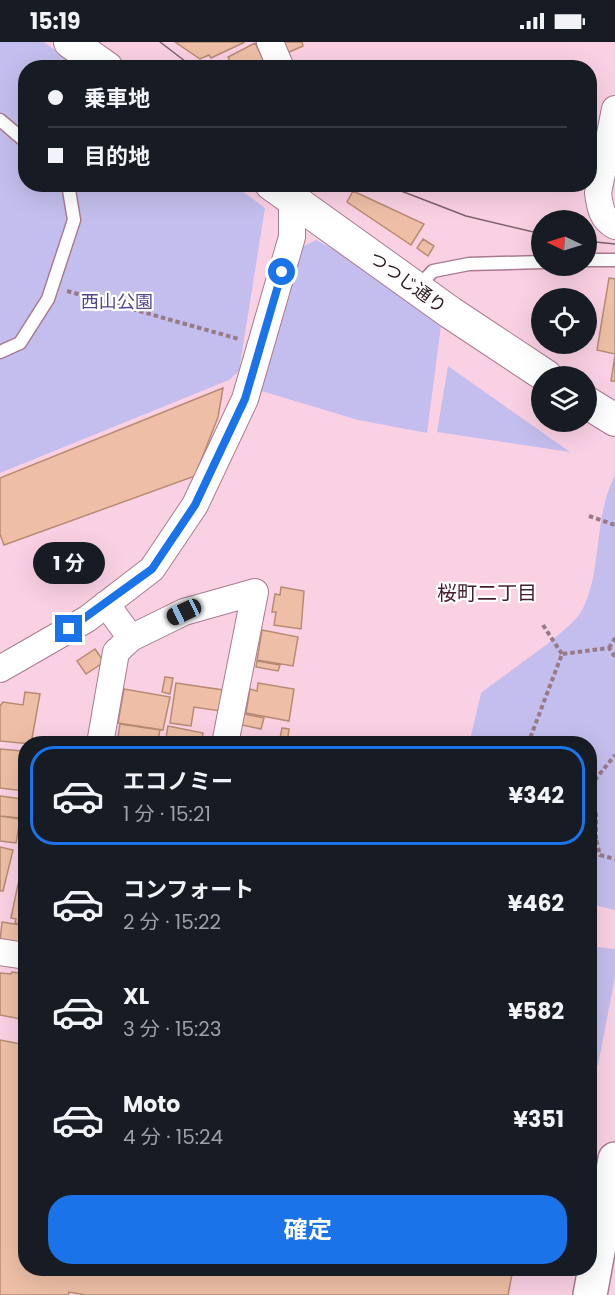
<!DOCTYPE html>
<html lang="ja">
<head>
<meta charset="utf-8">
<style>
	:root { --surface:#171b24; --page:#242831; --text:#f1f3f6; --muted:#9ea1a6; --line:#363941; --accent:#1a73e8 }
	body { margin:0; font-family:Poppins,"Noto Sans JP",sans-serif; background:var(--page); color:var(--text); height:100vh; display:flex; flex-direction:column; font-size:22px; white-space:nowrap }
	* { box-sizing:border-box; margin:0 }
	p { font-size:20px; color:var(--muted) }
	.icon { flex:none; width:33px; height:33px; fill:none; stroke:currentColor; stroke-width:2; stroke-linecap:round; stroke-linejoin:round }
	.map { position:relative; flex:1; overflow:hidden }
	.details { position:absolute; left:18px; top:694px; width:579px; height:540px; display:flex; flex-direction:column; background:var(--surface); border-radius:24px; box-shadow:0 6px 24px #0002 }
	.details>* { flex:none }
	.banner { position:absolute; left:18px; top:18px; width:579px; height:132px; border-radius:24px; box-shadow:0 6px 24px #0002; display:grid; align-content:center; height:132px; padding:0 30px; background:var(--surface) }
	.needle { width:39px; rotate:274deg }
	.tools { position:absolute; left:531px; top:168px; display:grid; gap:12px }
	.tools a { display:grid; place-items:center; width:66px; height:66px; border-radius:50%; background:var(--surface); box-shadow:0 6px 24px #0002; font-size:30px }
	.end { position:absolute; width:27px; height:27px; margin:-14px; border:8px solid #1a73e8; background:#fff; box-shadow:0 0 0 3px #fff }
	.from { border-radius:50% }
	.bubble { position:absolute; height:42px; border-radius:21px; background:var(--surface); box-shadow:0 6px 24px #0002; font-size:20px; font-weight:700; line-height:42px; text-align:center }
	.car { position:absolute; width:18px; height:36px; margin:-18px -9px; border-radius:8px; box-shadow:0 0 4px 2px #0007; background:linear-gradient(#222 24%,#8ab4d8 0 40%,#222 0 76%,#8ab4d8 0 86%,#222 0) }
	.banner b { display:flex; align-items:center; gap:21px; height:57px; font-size:22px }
	.banner b+b { border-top:2px solid var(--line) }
	.banner i { width:15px; height:15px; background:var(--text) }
	ul { padding:10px 0 0; list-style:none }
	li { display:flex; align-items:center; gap:18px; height:99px; margin:0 12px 9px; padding:0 18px; border:3px solid transparent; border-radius:24px }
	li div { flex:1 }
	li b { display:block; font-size:22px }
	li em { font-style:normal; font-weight:700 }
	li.current { border-color:var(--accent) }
	li>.icon { width:54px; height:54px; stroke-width:1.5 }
	.cta { display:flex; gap:12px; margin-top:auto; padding:12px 30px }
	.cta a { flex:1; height:69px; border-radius:24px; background:var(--accent); color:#fff; font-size:24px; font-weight:700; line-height:69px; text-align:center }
	.status { display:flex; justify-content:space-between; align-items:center; height:42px; padding:0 30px; background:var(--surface); direction:ltr }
	.status svg { height:16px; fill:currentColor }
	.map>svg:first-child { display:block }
	.green { fill:#c4beee }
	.building { fill:#eebfa6; stroke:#b78b72; stroke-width:1.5 }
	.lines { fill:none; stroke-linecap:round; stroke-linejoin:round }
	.service-casing { stroke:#aa7b90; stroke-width:15 }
	.minor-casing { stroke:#aa7b90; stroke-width:28 }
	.tertiary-casing { stroke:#aa7b90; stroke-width:34 }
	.trunk-casing { stroke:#aa7b90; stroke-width:36 }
	.path { stroke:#987a87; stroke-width:4; stroke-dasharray:4.5 3; stroke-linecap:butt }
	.service { stroke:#fff; stroke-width:12 }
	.minor { stroke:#fff; stroke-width:26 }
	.tertiary { stroke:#fff; stroke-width:32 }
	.trunk { stroke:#fff; stroke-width:33 }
	.tram { stroke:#7d626e; stroke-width:1.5 }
	.route { stroke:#1a73e8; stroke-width:8 }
	.labels { text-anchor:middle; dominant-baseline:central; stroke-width:4.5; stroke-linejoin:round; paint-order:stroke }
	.street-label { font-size:18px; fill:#2e1c24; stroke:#fff }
	.park-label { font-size:18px; fill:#55468f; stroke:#fff }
	.neighbourhood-label { font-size:20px; fill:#431d30; stroke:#fff }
</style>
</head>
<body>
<div class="status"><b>15:19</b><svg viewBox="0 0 49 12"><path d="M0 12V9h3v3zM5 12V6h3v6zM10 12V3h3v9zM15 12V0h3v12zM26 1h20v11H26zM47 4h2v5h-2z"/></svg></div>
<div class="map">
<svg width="615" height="1253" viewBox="0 0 615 1253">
	<rect width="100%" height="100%" fill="#fad1e3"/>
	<path class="green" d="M0 0H44L78 25 26 26V142L234 143 265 166 239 329 229 338 0 431Z
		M316 198 345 213 441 284 427 391 358 378 255 347 302 205Z
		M448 324 570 410 437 390Z
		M615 433V868L590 862V702H469L481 651C503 633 568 591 581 570 587 560 592 542 594 531 600 496 599 465 615 433Z
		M590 904 615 907V935L598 1023H590Z"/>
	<path class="building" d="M175 0H245L211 16 209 13 200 17Z
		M282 0H302L303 4 287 11Z
		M255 1 263 17 266 15 271 26H233L228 15Z
		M353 149 424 182 411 203 347 160Z
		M423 197 434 204 428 214 417 206Z
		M609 236 615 237V312L597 308Z
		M615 313V339H611Z
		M223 346 218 375 195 434 4 503 0 492V436Z
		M281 545 304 549 301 587 274 583 276 570H272L275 552 280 553Z
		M262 588 298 595 293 624 257 618Z
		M95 607 104 620 86 632 77 619Z
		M257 619 280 623 278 629 256 625Z
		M165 635 173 636 170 652 162 650Z
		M176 641 223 648 220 669 194 665 191 684 170 681Z
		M258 641 294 647 289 679 246 671 250 647 257 649Z
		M124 647 170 655 163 688 118 681Z
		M25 650 40 652 31 702 0 699V664L3 660 23 663Z
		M244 672 264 676 261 687 242 683Z
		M120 682 160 688 157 702H117Z
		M168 684 203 691 201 702H165Z
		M282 686 289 687 287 702 279 701Z
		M0 707 22 709 21 725H26L24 749 0 746Z
		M0 754 22 757 20 776 0 774Z
		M0 774 20 777 16 801 0 799Z
		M0 805 13 808 3 849H0Z
		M18 842 26 843V883L15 881 16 877 11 876Z
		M2 880 26 884V904L0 899Z
		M12 930 26 932V963H23L21 977 0 973V931L11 932Z
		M0 998 26 1003V1227H513L508 1253H86L69 1250 68 1253H0Z"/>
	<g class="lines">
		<defs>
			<path id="service" d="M0 78 26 100
				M586 218H615
				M418 245 433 229 469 222 542 220
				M0 310 20 301 48 257 74 178 68 142"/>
			<path id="minor" d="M270 0 281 26
				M615 67 598 151C600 166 602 177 615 184
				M131 596 184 570 255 550 225 702
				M0 627 87 577 152 527 195 463 245 357 292 195V143
				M100 702 116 610 131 596 106 562
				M0 910 26 914"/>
			<path id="tertiary" d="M70 0 107 26
				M271 142 451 271 546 334
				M586 360 615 378"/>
			<path id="trunk" d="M590 1253 615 1117"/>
		</defs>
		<use href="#service" class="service-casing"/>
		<use href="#minor" class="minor-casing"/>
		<use href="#tertiary" class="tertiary-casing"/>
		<use href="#trunk" class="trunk-casing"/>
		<path class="path" d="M67 249 239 297
			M589 474 615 483
			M543 583 562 612
			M609 606 615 596
			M517 702 529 699
			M531 702 529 699 562 612 609 606 615 615
			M590 744 615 713
			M590 765 596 772V797
			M590 798 596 797 600 813 615 817"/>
		<use href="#service" class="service"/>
		<use href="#minor" class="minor"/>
		<use href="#tertiary" class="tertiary"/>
		<use href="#trunk" class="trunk"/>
		<path class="tram" d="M160 0 194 26
			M383 142 466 174 542 192
			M586 199 615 202"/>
	</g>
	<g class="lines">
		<path class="route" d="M69 587 152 527 195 463 245 357 282 230"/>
	</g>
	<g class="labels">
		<g class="street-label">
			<text transform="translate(408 240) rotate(36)">つつじ通り</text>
		</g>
		<g class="park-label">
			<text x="117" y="259">西山公園</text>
		</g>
		<g class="neighbourhood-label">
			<text x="487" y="551">桜町二丁目</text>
		</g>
	</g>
</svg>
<div class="tools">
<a><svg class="needle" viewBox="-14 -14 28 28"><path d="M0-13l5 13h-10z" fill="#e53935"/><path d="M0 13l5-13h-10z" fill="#9ea1a6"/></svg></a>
<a><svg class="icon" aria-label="locate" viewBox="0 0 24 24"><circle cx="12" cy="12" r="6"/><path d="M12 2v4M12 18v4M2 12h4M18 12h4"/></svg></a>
<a><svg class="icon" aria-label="layers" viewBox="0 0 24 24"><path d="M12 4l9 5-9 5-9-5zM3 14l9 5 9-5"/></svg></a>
</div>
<i class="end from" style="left:282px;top:230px"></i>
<i class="end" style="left:69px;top:587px"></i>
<div class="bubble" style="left:33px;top:500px;width:72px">1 分</div>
<i class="car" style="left:184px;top:570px;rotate:245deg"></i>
<div class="banner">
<b><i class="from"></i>乗車地</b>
<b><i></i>目的地</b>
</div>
<section class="details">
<ul>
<li class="current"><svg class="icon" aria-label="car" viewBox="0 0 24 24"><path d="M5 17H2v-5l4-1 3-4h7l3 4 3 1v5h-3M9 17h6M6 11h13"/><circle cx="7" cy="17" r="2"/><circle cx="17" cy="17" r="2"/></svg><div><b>エコノミー</b><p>1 分 · 15:21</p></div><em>¥342</em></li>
<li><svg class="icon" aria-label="car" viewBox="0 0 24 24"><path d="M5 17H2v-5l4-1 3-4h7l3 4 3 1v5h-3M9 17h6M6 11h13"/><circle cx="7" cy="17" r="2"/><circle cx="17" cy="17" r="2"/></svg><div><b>コンフォート</b><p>2 分 · 15:22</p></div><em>¥462</em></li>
<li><svg class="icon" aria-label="car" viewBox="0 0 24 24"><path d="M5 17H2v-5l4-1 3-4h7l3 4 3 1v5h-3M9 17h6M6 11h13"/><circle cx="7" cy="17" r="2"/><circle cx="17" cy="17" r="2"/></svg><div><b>XL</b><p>3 分 · 15:23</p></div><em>¥582</em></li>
<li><svg class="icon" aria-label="car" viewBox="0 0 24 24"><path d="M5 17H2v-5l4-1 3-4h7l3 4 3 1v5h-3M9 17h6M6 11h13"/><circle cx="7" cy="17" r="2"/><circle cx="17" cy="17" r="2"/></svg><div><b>Moto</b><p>4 分 · 15:24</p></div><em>¥351</em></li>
</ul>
<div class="cta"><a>確定</a></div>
</section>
</div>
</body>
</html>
